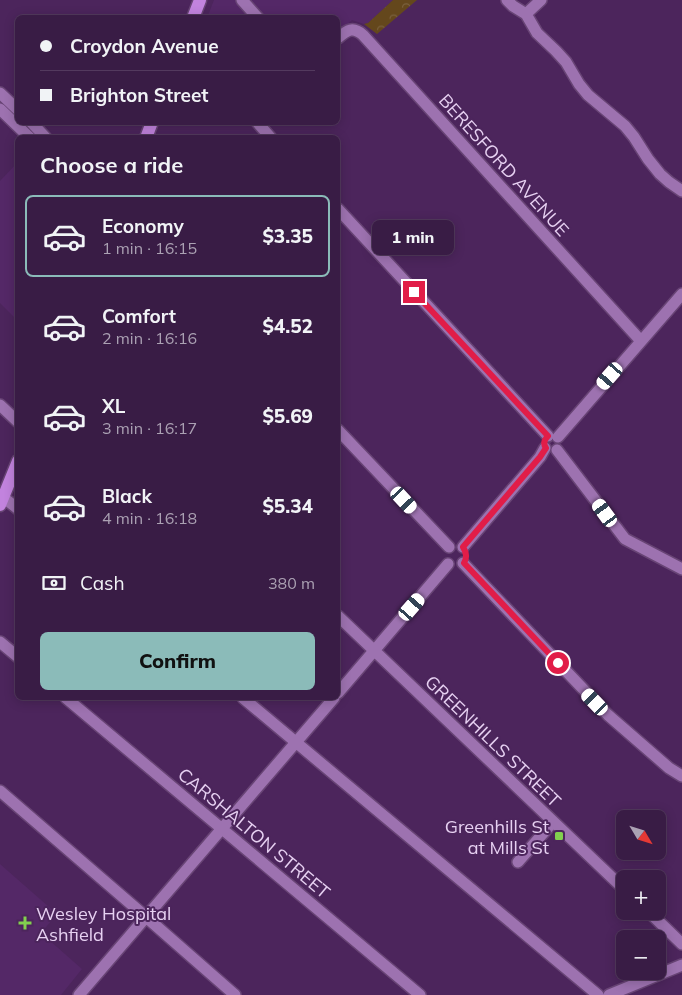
<!DOCTYPE html>
<html lang="en">
<head>
<meta charset="utf-8">
<style>
	:root { --surface:#391c45; --page:#40254c; --text:#f1f3f6; --muted:#aba1b3; --line:#533a5e; --accent:#8bbbb9 }
	body { margin:0; font-family:Mulish,sans-serif; background:var(--page); color:var(--text); height:100vh; display:flex; flex-direction:column; font-size:19px; white-space:nowrap }
	* { box-sizing:border-box; margin:0 }
	p { font-size:16px; color:var(--muted) }
	.icon { flex:none; width:28px; height:28px; fill:none; stroke:currentColor; stroke-width:2; stroke-linecap:round; stroke-linejoin:round }
	.map { position:relative; flex:1; overflow:hidden }
	.details { position:absolute; left:15px; top:135px; width:325px; height:565px; display:flex; flex-direction:column; background:var(--surface); border-radius:8px; box-shadow:0 2px 12px #0003,0 0 0 1px var(--line) }
	.details>* { flex:none }
	.guide { position:absolute; left:15px; top:15px; width:325px; height:110px; border-radius:8px; box-shadow:0 2px 12px #0003,0 0 0 1px var(--line); display:grid; align-content:center; height:110px; padding:0 25px; background:var(--surface) }
	.needle { width:32px; rotate:128deg }
	.fabs { position:absolute; left:616px; top:810px; display:grid; gap:10px }
	.fabs a { display:grid; place-items:center; width:50px; height:50px; border-radius:8px; background:var(--surface); box-shadow:0 2px 12px #0003,0 0 0 1px var(--line); font-size:25px }
	.end { position:absolute; width:22px; height:22px; margin:-11px; border:6px solid #e11d48; background:#fff; box-shadow:0 0 0 2px #fff }
	.from { border-radius:50% }
	.bubble { position:absolute; height:35px; border-radius:8px; background:var(--surface); box-shadow:0 2px 12px #0003,0 0 0 1px var(--line); font-size:16px; font-weight:800; line-height:35px; text-align:center }
	.car { position:absolute; width:15px; height:30px; margin:-15px -8px; border-radius:6px; box-shadow:0 0 4px 1px #0007; background:linear-gradient(#fff 24%,#345 0 40%,#fff 0 76%,#345 0 86%,#fff 0) }
	.guide b { display:flex; align-items:center; gap:18px; height:48px; font-size:19px }
	.guide b+b { border-top:1px solid var(--line) }
	.guide i { width:12px; height:12px; background:var(--text) }
	ul { padding:0; list-style:none }
	li { display:flex; align-items:center; gap:15px; height:82px; margin:0 10px 8px; padding:0 15px; border:2px solid transparent; border-radius:8px }
	li div { flex:1 }
	li b { display:block; font-size:19px }
	li em { font-style:normal; font-weight:800 }
	li.selected { border-color:var(--accent) }
	li>.icon { width:45px; height:45px; stroke-width:1.5 }
	h2 { padding:0 25px; font-size:22px; line-height:60px }
	.pay { display:flex; align-items:center; gap:12px; height:55px; padding:0 25px; font-size:19px }
	.pay p { margin-inline-start:auto }
	.action { display:flex; gap:10px; margin-top:auto; padding:10px 25px }
	.action a { flex:1; height:58px; border-radius:8px; background:var(--accent); color:#111; font-size:20px; font-weight:800; line-height:58px; text-align:center }
	.map>svg:first-child { display:block }
	.built { fill:#542867 }
	.park { fill:url(#park-crowns) }
	.lines { fill:none; stroke-linecap:round; stroke-linejoin:round }
	.minor-casing { stroke:#684475; stroke-width:14 }
	.major-casing { stroke:#684475; stroke-width:15 }
	.minor { stroke:#9d72b0; stroke-width:11 }
	.major { stroke:#c283de; stroke-width:12 }
	.route { stroke:#e11d48; stroke-width:6 }
	.poi-dot { fill:#82d04f; stroke:#4c255c; stroke-width:2 }
	.labels { text-anchor:middle; dominant-baseline:central; stroke-width:4; stroke-linejoin:round; paint-order:stroke }
	.street-label { font-size:18px; fill:#e7d1f2; stroke:#4c255c }
	.poi-label { font-size:18px; fill:#e7d1f2; stroke:#4c255c; text-anchor:end }
</style>
</head>
<body>
<div class="map">
<svg width="682" height="995" viewBox="0 0 682 995">
	<defs>
		<pattern id="park-crowns" width="20" height="18" patternUnits="userSpaceOnUse" patternTransform="scale(1.25)"><rect width="20" height="18" fill="#64471c"/><path d="M2 6a3 3 0 1 1 6 0M12 15a3 3 0 1 1 6 0" fill="none" stroke="#7a603d"/></pattern>
	</defs>
	<rect width="100%" height="100%" fill="#4c255c"/>
	<path class="built" d="M214 0H236L251 15V18H207Z
		M247 0H393L368 23 364 24 352 20 338 33V18L263 17Z
		M17 163V320L0 303V181Z
		M0 864 57 914 41 933 82 969 61 995H0Z"/>
	<path class="park" d="M393 0H417L377 34 364 24 368 23Z"/>
	<g class="lines">
		<defs>
			<path id="minor" d="M242 0 258 18
				M507 0 513 6 526 14 537 33 556 51 566 62 579 84 588 95 625 126 634 137 648 159 660 174 669 182 682 191
				M526 14 541 0
				M338 38C347 30 353 26 363 35L641 341
				M0 93 18 110
				M0 109 30 138
				M31 122 46 138
				M257 122 271 138
				M338 209 548 436
				M0 405 18 422
				M338 430 449 547
				M558 437 682 294
				M557 450 625 539 682 569
				M3 497 18 509
				M463 547 540 457 545 448
				M463 563 608 715 669 768 682 776
				M338 616 625 890
				M0 642 18 657
				M338 693 448 564
				M66 698 420 995
				M243 698 598 995
				M0 791 146 917 235 995
				M518 862 553 822
				M648 911 682 944
				M79 995 334 698
				M609 995 682 965"/>
			<path id="major" d="M193 18 200 0
				M146 138 152 122
				M0 505 18 461"/>
		</defs>
		<use href="#minor" class="minor-casing"/>
		<use href="#major" class="major-casing"/>
		<use href="#minor" class="minor"/>
		<use href="#major" class="major"/>
	</g>
	<g class="lines">
		<path class="route" d="M414 292 548 436C544 440 543 444 546 448L540 457 463 547C467 553 467 558 464 563L558 663"/>
	</g>
	<g class="poi-dot">
		<rect x="554" y="831" width="10" height="10" rx="2.5"/>
		<path d="M22.5 915.5h5v5h5v5h-5v5h-5v-5h-5v-5h5z"/>
	</g>
	<g class="labels">
		<g class="street-label">
			<text transform="translate(504 165) rotate(48)">BERESFORD AVENUE</text>
			<text transform="translate(493 741) rotate(44)">GREENHILLS STREET</text>
			<text transform="translate(254 833) rotate(40)">CARSHALTON STREET</text>
		</g>
		<g class="poi-label">
			<text x="549" y="826">Greenhills St<tspan x="549" dy="21">at Mills St</tspan></text>
			<text x="36" y="913" text-anchor="start">Wesley Hospital<tspan x="36" dy="21">Ashfield</tspan></text>
		</g>
	</g>
</svg>
<div class="fabs">
<a><svg class="needle" viewBox="-14 -14 28 28"><path d="M0-13l5 13h-10z" fill="#e53935"/><path d="M0 13l5-13h-10z" fill="#aba1b3"/></svg></a>
<a>+</a>
<a>−</a>
</div>
<i class="end from" style="left:558px;top:663px"></i>
<i class="end" style="left:414px;top:292px"></i>
<div class="bubble" style="left:372px;top:220px;width:82px">1 min</div>
<i class="car" style="left:610px;top:376px;rotate:221deg"></i>
<i class="car" style="left:404px;top:500px;rotate:137deg"></i>
<i class="car" style="left:605px;top:513px;rotate:324deg"></i>
<i class="car" style="left:412px;top:607px;rotate:41deg"></i>
<i class="car" style="left:595px;top:702px;rotate:316deg"></i>
<div class="guide">
<b><i class="from"></i>Croydon Avenue</b>
<b><i></i>Brighton Street</b>
</div>
<section class="details">
<h2>Choose a ride</h2>
<ul>
<li class="selected"><svg class="icon" aria-label="car" viewBox="0 0 24 24"><path d="M5 17H2v-5l4-1 3-4h7l3 4 3 1v5h-3M9 17h6M6 11h13"/><circle cx="7" cy="17" r="2"/><circle cx="17" cy="17" r="2"/></svg><div><b>Economy</b><p>1 min · 16:15</p></div><em>$3.35</em></li>
<li><svg class="icon" aria-label="car" viewBox="0 0 24 24"><path d="M5 17H2v-5l4-1 3-4h7l3 4 3 1v5h-3M9 17h6M6 11h13"/><circle cx="7" cy="17" r="2"/><circle cx="17" cy="17" r="2"/></svg><div><b>Comfort</b><p>2 min · 16:16</p></div><em>$4.52</em></li>
<li><svg class="icon" aria-label="car" viewBox="0 0 24 24"><path d="M5 17H2v-5l4-1 3-4h7l3 4 3 1v5h-3M9 17h6M6 11h13"/><circle cx="7" cy="17" r="2"/><circle cx="17" cy="17" r="2"/></svg><div><b>XL</b><p>3 min · 16:17</p></div><em>$5.69</em></li>
<li><svg class="icon" aria-label="car" viewBox="0 0 24 24"><path d="M5 17H2v-5l4-1 3-4h7l3 4 3 1v5h-3M9 17h6M6 11h13"/><circle cx="7" cy="17" r="2"/><circle cx="17" cy="17" r="2"/></svg><div><b>Black</b><p>4 min · 16:18</p></div><em>$5.34</em></li>
</ul>
<div class="pay"><svg class="icon" aria-label="cash" viewBox="0 0 24 24"><path d="M3 7h18v10H3z"/><circle cx="12" cy="12" r="2"/></svg>Cash<p>380 m</p></div>
<div class="action"><a>Confirm</a></div>
</section>
</div>
</body>
</html>
